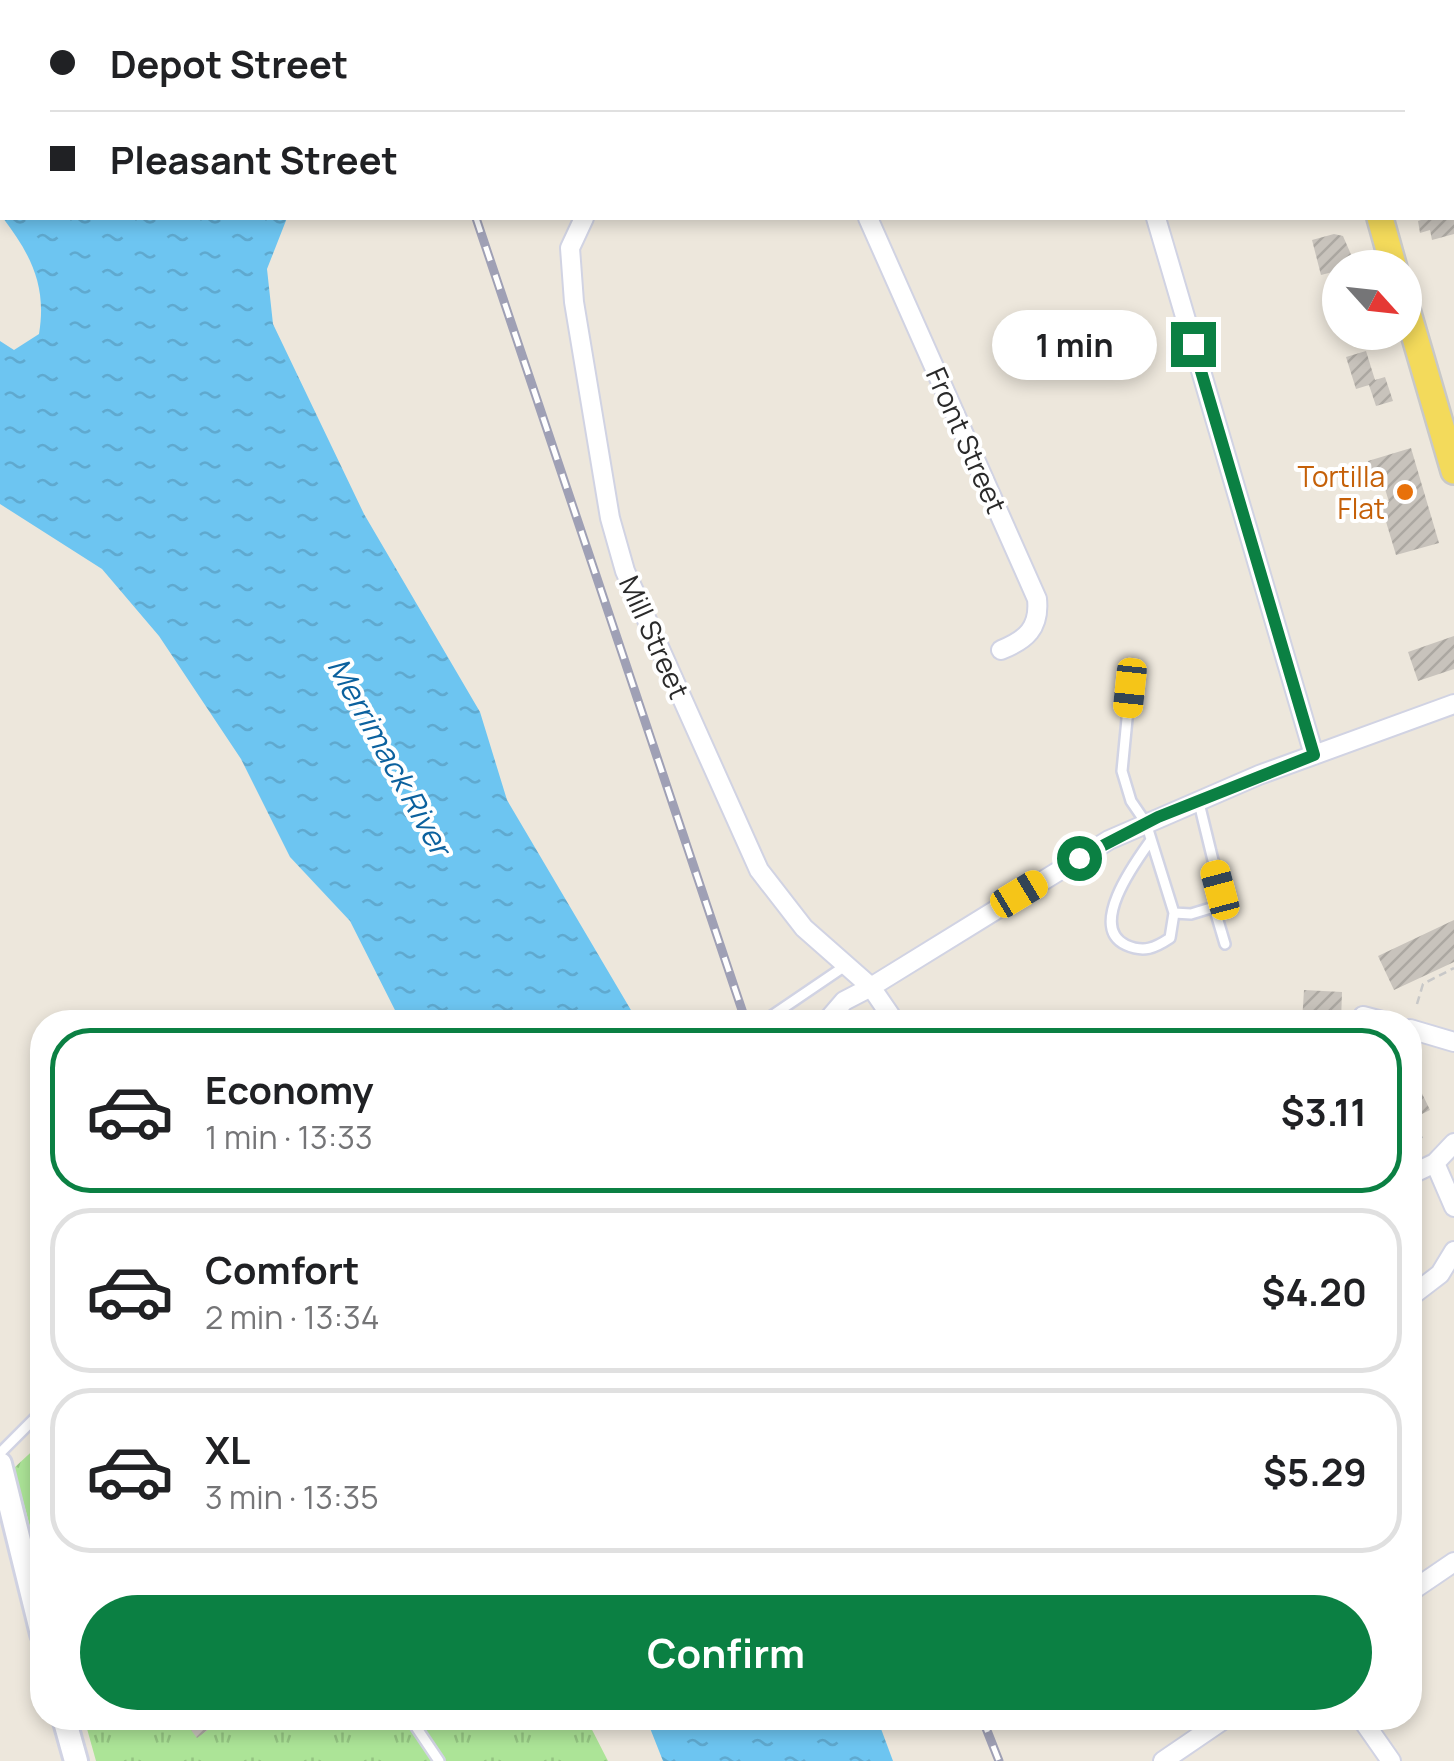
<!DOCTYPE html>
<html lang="en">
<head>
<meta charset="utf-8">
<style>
	:root { --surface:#fff; --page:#f6f6f6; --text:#202124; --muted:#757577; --line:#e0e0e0; --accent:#0b8043 }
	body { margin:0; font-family:Manrope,sans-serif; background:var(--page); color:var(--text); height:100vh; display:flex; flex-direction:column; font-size:38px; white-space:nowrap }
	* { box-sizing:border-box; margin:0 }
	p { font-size:32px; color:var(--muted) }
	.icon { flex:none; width:55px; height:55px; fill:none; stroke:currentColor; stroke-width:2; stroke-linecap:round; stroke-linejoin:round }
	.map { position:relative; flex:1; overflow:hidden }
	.drawer { position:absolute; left:30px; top:1010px; width:1392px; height:720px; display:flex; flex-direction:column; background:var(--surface); border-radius:40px; box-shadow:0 5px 15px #0003 }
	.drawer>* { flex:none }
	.banner { position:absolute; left:0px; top:0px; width:1455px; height:220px; box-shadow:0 5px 15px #0003; display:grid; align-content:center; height:220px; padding:0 50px; background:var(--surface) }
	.needle { width:65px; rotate:117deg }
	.fabs { position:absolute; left:1322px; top:250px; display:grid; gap:20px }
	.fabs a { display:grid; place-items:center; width:100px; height:100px; border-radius:50%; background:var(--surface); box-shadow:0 5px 15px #0003; font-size:50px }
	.end { position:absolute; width:45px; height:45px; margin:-22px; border:12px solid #0b8043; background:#fff; box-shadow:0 0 0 5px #fff }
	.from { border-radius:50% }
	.bubble { position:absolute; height:70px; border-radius:35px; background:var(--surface); box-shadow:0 5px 15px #0003; font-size:32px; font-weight:700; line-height:70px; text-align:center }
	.car { position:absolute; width:30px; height:60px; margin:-30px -15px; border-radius:12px; box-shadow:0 0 8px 2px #0007; background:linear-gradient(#f5c518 24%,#345 0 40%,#f5c518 0 76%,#345 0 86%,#f5c518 0) }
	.banner b { display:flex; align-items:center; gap:35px; height:95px; font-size:38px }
	.banner b+b { border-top:2px solid var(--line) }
	.banner i { width:25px; height:25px; background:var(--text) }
	ul { padding:18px 0 0; list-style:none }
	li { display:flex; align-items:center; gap:30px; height:165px; margin:0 20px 15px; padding:0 30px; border:5px solid var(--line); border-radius:40px }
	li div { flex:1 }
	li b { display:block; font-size:38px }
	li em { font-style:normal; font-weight:700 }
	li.current { border-color:var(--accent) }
	li>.icon { width:90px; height:90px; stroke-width:1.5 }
	.action { display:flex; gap:20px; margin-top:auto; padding:20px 50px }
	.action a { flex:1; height:115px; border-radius:60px; background:var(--accent); color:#fff; font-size:40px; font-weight:700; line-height:115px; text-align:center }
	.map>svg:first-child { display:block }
	.grass { fill:url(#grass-tufts) }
	.water { fill:url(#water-ripples) }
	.building { fill:url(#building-hatch) }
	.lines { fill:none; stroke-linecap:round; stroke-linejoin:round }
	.service-casing { stroke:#d1d3e3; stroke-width:14 }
	.minor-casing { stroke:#d1d3e3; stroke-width:22 }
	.secondary-casing { stroke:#d1d3e3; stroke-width:28 }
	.primary-casing { stroke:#c8c8c8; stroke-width:30 }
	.path { stroke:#c8c8c8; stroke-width:2.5; stroke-dasharray:8 5; stroke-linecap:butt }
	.service { stroke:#fff; stroke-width:9 }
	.minor { stroke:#fff; stroke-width:18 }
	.secondary { stroke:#fff; stroke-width:22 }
	.primary { stroke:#f3da5b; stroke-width:25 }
	.rail-casing { stroke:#9fa0b5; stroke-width:9 }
	.rail { stroke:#fff; stroke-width:5; stroke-dasharray:15; stroke-linecap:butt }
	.route { stroke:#0b8043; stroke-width:12 }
	.food-dot { fill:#e8710a; stroke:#fff; stroke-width:4 }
	.labels { text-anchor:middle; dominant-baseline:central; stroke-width:8; stroke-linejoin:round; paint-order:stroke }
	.street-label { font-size:28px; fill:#2a2a2a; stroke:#fff }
	.food-label { font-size:28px; fill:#c56008; stroke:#fff; text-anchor:end }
	.water-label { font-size:30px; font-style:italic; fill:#0b619e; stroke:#fff }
</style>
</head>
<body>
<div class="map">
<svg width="1454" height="1761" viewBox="0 0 1454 1761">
	<defs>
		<pattern id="grass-tufts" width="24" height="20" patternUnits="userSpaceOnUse" patternTransform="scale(2.5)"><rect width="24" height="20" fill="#ace497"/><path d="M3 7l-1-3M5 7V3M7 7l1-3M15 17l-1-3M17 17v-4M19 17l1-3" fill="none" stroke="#94c482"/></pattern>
		<pattern id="water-ripples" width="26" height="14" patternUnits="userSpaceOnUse" patternTransform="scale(2.5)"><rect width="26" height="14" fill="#6dc5f1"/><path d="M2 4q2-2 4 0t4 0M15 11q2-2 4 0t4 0" fill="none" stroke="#5fa9cf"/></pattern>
		<pattern id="building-hatch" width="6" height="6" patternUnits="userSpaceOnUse" patternTransform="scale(2.5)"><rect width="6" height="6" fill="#c8c3bc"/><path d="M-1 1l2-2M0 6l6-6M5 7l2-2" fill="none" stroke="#aca8a2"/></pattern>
	</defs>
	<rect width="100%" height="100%" fill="#ede7dc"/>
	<path class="grass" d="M42 1442V1570L14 1468Z
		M84 1718H586L608 1761H96Z"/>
	<path class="water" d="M0 0H321V2H2V217Z
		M3 218H287L267 269 273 324 364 514 480 712 507 800 638 1022H401L350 921 290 857 241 759 159 636 102 569 0 504V341L14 350 39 334C47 286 31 255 3 218Z
		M646 1718H877L893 1761H663Z"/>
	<path class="building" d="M1427 218H1454V234L1432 240 1430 230 1420 233 1418 221Z
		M1334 234 1343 236 1356 266 1321 275 1312 240Z
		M1366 351 1375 380 1385 377 1393 401 1376 406 1369 385 1356 389 1346 357Z
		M1411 448 1439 543 1396 555 1381 505 1389 502 1382 479 1374 482 1368 461Z
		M1454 636V669L1418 681 1408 652Z
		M1454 920V962L1394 990 1378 956Z
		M1304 990 1342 992 1341 1022H1302Z
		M1414 1077 1430 1110 1410 1120V1079Z
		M182 1718H224L197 1738Z"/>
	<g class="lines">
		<defs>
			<path id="service" d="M445 0 446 2
				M609 2 610 0
				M1130 688 1122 771 1131 801 1146 823 1174 913 1191 914 1214 907 1220 889 1199 803
				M1151 840C1136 861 1087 927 1126 945 1144 953 1155 948 1170 938L1174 913
				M1214 907 1225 944
				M767 1019 845 966
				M0 1453 42 1411
				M410 1718 439 1761"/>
			<path id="minor" d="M797 0 798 2
				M1175 2 1186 0
				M1452 178 1454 177
				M584 218 570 248 574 302 610 518 625 571 759 870 804 928 871 987 1109 840 1259 775 1454 704
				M868 218 1037 599C1040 628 1026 640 1001 650
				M1156 218 1314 755
				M1363 1016 1386 1022
				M826 1022 844 1001 871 987 895 1022
				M1410 1029 1454 1042
				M1435 1163 1454 1207
				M1410 1175 1435 1163 1454 1143
				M1410 1297 1440 1274 1454 1251
				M1410 1592 1454 1562
				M1361 1718 1391 1761
				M1163 1761 1226 1718"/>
			<path id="secondary" d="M0 1464 42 1634
				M64 1718 76 1761"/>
			<path id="primary" d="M1327 0 1328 2
				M1380 218 1394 268
				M1405 303 1454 471"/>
		</defs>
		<use href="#service" class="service-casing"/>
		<use href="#minor" class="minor-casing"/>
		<use href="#secondary" class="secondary-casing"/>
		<use href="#primary" class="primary-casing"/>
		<path class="path" d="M1417 1004 1423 984 1454 968
			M1410 1126 1414 1124 1424 1142"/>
		<use href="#service" class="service"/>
		<use href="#minor" class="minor"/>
		<use href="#secondary" class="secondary"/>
		<use href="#primary" class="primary"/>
		<defs>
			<path id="rail" d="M401 0 402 2
				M476 218 746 1022
				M982 1718 999 1761"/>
		</defs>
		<use href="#rail" class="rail-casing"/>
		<use href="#rail" class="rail"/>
	</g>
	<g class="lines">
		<path class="route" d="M1079 858 1158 817 1314 755 1193 344"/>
	</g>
	<circle class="food-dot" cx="1405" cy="492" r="10"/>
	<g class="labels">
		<g class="street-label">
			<text transform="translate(967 440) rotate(66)">Front Street</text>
			<text transform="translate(655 637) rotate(66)">Mill Street</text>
		</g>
		<g class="food-label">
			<text x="1385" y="476">Tortilla<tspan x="1385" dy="32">Flat</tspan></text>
		</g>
		<g class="water-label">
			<text transform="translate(390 756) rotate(61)">Merrimack River</text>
		</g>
	</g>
</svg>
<div class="fabs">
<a><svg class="needle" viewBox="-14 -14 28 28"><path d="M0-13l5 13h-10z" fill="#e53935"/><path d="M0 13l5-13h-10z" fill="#757577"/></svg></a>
</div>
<i class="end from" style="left:1079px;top:858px"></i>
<i class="end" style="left:1193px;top:344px"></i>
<div class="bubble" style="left:992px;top:310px;width:165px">1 min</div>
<i class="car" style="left:1130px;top:688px;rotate:186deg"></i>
<i class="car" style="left:1220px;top:890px;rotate:345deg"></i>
<i class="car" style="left:1019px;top:894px;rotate:59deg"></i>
<div class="banner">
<b><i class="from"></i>Depot Street</b>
<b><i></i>Pleasant Street</b>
</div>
<section class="drawer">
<ul>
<li class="current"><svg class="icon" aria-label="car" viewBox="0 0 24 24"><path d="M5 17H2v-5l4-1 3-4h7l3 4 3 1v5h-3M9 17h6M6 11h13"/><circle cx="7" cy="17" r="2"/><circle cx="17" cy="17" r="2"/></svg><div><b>Economy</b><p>1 min · 13:33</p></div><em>$3.11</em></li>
<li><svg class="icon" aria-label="car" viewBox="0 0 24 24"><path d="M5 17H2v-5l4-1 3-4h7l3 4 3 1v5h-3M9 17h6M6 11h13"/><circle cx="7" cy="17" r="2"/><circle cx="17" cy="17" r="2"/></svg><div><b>Comfort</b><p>2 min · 13:34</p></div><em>$4.20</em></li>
<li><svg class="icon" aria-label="car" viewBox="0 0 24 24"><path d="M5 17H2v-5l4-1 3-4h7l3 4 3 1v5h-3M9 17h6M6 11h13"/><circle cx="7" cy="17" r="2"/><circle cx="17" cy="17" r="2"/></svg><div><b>XL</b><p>3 min · 13:35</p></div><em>$5.29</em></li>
</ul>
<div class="action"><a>Confirm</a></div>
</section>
</div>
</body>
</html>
